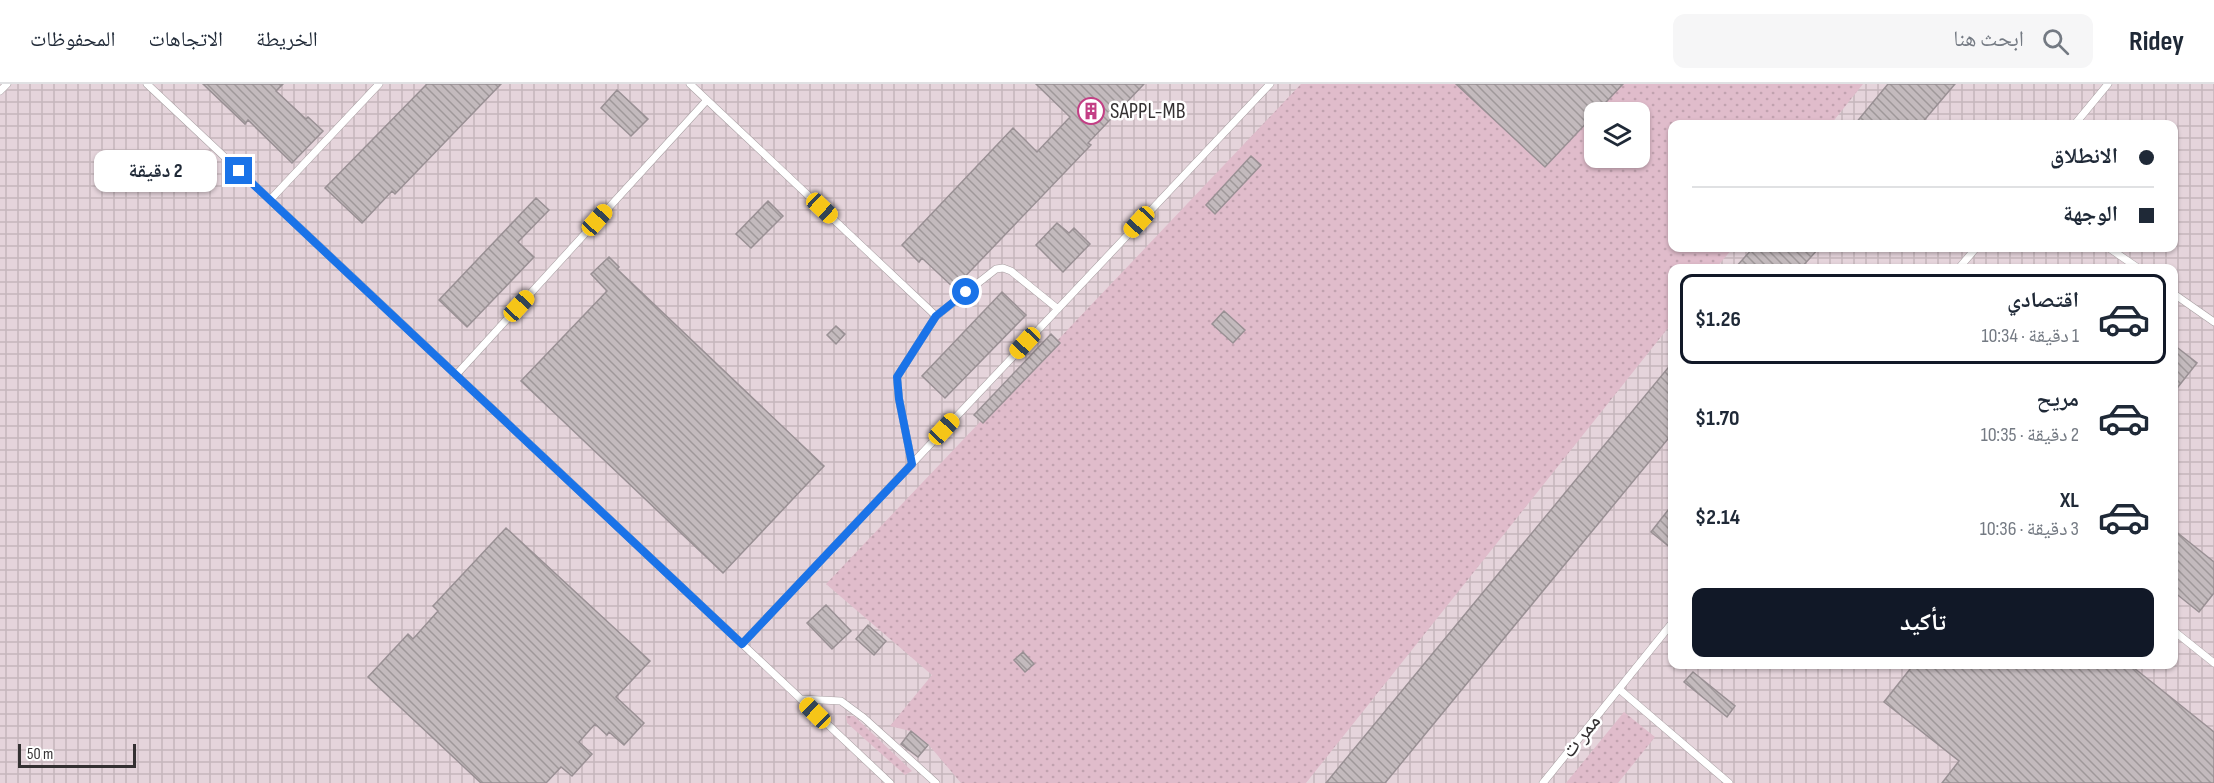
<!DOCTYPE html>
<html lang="ar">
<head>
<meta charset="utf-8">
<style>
	:root { --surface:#fff; --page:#f6f6f7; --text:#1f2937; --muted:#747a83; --line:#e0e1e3; --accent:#111827 }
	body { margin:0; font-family:"Sofia Sans Condensed","Noto Naskh Arabic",sans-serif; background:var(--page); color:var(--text); direction:rtl; height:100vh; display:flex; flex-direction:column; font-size:22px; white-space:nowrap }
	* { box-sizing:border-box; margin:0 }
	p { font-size:20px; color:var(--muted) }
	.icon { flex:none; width:33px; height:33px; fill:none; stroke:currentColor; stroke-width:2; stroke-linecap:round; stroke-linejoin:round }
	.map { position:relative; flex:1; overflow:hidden; direction:ltr }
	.details { position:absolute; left:1668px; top:180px; width:510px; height:405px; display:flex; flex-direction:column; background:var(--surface); border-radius:12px; box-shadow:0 2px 4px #0004; direction:rtl }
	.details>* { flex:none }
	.guide { position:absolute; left:1668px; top:36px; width:510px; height:132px; border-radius:12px; box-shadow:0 2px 4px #0004; direction:rtl; display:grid; align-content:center; height:132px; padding:0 24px; background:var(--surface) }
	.tools { position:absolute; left:1584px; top:18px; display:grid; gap:12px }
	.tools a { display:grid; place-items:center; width:66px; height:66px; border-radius:12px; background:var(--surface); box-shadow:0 2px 4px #0004; font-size:30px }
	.scale { position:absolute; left:18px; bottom:15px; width:118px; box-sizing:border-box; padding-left:6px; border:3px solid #343132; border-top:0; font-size:16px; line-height:21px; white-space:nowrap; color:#343132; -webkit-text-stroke:4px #fff; paint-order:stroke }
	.end { position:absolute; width:27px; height:27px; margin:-14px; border:8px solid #1a73e8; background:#fff; box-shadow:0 0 0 3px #fff }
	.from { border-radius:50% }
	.bubble { position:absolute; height:42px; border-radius:12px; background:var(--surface); box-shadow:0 2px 4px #0004; font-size:20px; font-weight:700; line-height:42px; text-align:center; direction:rtl }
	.car { position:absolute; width:18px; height:36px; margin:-18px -9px; border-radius:8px; box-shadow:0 0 4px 2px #0007; background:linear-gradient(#f5c518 24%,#345 0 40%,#f5c518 0 76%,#345 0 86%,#f5c518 0) }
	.guide b { display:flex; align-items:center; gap:21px; height:57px; font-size:22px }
	.guide b+b { border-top:2px solid var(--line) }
	.guide i { width:15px; height:15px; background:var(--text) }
	ul { padding:10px 0 0; list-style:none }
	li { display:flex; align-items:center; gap:18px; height:90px; margin:0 12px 9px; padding:0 12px; border:3px solid transparent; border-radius:12px }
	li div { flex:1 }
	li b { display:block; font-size:22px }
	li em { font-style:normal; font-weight:700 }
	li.on { border-color:var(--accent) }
	li>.icon { width:54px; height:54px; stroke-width:1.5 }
	.cta { display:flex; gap:12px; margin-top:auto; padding:12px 24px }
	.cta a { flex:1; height:69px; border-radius:12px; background:var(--accent); color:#fff; font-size:24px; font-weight:700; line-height:69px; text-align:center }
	header { display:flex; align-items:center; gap:36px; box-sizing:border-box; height:84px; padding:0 30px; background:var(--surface); border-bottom:2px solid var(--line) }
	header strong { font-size:28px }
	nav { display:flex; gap:33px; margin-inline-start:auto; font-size:21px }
	.search { width:420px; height:54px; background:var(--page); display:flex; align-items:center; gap:15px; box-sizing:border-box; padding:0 21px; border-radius:12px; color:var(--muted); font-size:22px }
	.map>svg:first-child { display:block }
	.industrial { fill:url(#industrial-grid); fill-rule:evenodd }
	.grass { fill:url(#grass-dots); fill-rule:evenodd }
	.building { fill:url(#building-back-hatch); stroke:#999094; stroke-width:1.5 }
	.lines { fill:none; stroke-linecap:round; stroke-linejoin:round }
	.service-casing { stroke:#a89fa2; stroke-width:8 }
	.service { stroke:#fff; stroke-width:7 }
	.route { stroke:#1a73e8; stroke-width:8 }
	.labels { text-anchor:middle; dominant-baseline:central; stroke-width:5; stroke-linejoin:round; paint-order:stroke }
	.poi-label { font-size:22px; fill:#343132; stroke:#fff; text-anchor:start }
	.street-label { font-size:22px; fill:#343132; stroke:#fff }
</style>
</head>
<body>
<header>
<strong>Ridey</strong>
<div class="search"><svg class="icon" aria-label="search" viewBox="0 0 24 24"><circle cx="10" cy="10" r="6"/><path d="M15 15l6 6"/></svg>ابحث هنا</div>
<nav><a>الخريطة</a><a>الاتجاهات</a><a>المحفوظات</a></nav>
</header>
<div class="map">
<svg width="2214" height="699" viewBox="0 0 2214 699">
	<defs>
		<pattern id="industrial-grid" width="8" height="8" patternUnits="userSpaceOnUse" patternTransform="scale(1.5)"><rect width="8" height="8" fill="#e5d4db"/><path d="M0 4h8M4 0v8" fill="none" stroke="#c5b6bc"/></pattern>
		<pattern id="grass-dots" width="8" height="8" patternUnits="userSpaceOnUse" patternTransform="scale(1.5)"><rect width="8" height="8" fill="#e0bccb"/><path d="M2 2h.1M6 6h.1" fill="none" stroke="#c1a2af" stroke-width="1.8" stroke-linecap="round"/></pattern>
		<pattern id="building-back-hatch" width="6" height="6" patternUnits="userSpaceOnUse" patternTransform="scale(1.5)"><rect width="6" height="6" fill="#c3babd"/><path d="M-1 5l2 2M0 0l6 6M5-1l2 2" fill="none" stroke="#9f989a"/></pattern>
	</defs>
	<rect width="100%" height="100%" fill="#ebe2e6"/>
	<path class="industrial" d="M0 0H2214V699H0ZM1594 28H1640V74H1594ZM1672 40H2174V164H1672ZM1672 184H2174V580H1672Z"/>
	<path class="grass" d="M1301 0H1863L1831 40H1672V164H1733L1716 184H1672V239L1306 699H961L928 660 910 647 890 642 932 591 826 500ZM1594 28H1640V74H1594Z
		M1624 628 1655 653 1618 699H1566Z
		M846 632H854L912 687 905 691 847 639Z"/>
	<path class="building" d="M203 0H283L276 7 306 35 308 33 323 47 292 79 248 36 245 40Z
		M427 0H501L395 110 392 107 362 139 325 104Z
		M1036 0H1144L1088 59 1091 61 954 204 922 174 919 178 902 161 1013 44 1037 68 1070 33Z
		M1456 0H1623L1545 83Z
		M1888 0H1955L1921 40H1855Z
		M617 6 648 35 631 52 601 24Z
		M1251 72 1261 81 1215 130 1206 121Z
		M536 114 549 126 518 158 534 173 467 243 439 216Z
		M768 117 783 132 751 164 736 150Z
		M1057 139 1069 149 1074 144 1090 160 1063 188 1036 161Z
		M1753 164H1819L1801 184H1735Z
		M609 173 619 183 617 185 824 382 723 489 521 297 607 207 591 190Z
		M1002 208 1026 231 945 314 922 292Z
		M1224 227 1245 246 1233 259 1212 240Z
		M836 242 845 250 836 260 827 251Z
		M1051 250 1060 259 983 339 974 331Z
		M2174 261 2197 279 2174 308Z
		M1672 279V350L1385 699H1326Z
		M1672 421V465L1651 448Z
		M506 444 650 577 616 613 644 639 624 661 609 648 607 651 595 640 579 658 592 670 572 692 561 683 546 699H481L368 593 408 550 413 555 438 527 433 522Z
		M2174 446 2214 478V509L2199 528 2174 508Z
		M826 521 851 547 832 565 807 539Z
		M868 541 886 557 874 571 856 555Z
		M1023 568 1034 580 1025 588 1014 576Z
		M1914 580H2129L2214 648V699H1942L1959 677 1884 618Z
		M1693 588 1735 622 1727 633 1684 598Z
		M911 647 928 661 918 673 901 660Z"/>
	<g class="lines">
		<defs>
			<path id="service" d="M147 0 890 699
				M690 0 936 232 897 293 899 315 912 380
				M0 7 7 0
				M2075 40 2108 0
				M270 116 379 0
				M2109 164 2138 184
				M1959 184 1976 164
				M2174 210 2214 238
				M936 232 996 185 1003 184 1011 187 1058 225
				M456 291 707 16
				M2174 547 2214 579
				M742 560 1270 0
				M1619 605 1729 699
				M801 615 841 617 864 634 936 699
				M1543 699 1672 539"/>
		</defs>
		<use href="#service" class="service-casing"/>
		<use href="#service" class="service"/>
	</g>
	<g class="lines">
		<path class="route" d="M239 87 742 560 912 380 899 315 897 293 936 232 966 208"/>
	</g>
	<defs>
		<symbol id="building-ring" viewBox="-11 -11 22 22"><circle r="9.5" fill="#fff" stroke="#c33f85" stroke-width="1.5"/><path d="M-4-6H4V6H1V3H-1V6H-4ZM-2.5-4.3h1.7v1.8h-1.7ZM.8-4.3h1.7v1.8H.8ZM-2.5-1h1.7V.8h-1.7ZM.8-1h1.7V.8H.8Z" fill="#c33f85"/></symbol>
	</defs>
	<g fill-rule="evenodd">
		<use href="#building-ring" x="1076" y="12" width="30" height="30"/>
	</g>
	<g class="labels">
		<g class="poi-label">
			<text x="1110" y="27">SAPPL-MB</text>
		</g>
		<g class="street-label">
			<text transform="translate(1581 652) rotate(-51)">ممر ت</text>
		</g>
	</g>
</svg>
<div class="tools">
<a><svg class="icon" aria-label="layers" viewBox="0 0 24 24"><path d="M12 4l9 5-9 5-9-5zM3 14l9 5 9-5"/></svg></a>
</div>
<div class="scale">50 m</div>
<i class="end from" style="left:966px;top:208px"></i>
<i class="end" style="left:239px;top:87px"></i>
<div class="bubble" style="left:94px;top:66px;width:123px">2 دقيقة</div>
<i class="car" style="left:822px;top:124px;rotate:133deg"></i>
<i class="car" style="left:597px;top:136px;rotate:42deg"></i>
<i class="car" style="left:1139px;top:138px;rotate:223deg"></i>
<i class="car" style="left:519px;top:222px;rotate:43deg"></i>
<i class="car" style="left:1025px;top:259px;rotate:223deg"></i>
<i class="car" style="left:944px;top:345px;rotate:43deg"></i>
<i class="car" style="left:815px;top:629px;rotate:314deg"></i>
<div class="guide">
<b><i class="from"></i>الانطلاق</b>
<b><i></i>الوجهة</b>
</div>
<section class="details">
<ul>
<li class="on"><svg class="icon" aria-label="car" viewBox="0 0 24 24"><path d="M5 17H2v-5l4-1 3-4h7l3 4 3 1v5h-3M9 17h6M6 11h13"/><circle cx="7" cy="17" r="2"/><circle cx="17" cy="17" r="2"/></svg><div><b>اقتصادي</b><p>1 دقيقة · 10:34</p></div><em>$1.26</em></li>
<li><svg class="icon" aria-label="car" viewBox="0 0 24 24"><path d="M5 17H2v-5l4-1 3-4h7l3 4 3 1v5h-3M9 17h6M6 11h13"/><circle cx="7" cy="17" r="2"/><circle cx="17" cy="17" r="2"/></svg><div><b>مريح</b><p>2 دقيقة · 10:35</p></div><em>$1.70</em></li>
<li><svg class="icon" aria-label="car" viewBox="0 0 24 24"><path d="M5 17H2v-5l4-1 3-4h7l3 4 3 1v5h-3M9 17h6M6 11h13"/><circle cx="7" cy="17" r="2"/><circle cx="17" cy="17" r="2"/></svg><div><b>XL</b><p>3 دقيقة · 10:36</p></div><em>$2.14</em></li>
</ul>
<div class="cta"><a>تأكيد</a></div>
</section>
</div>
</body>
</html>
